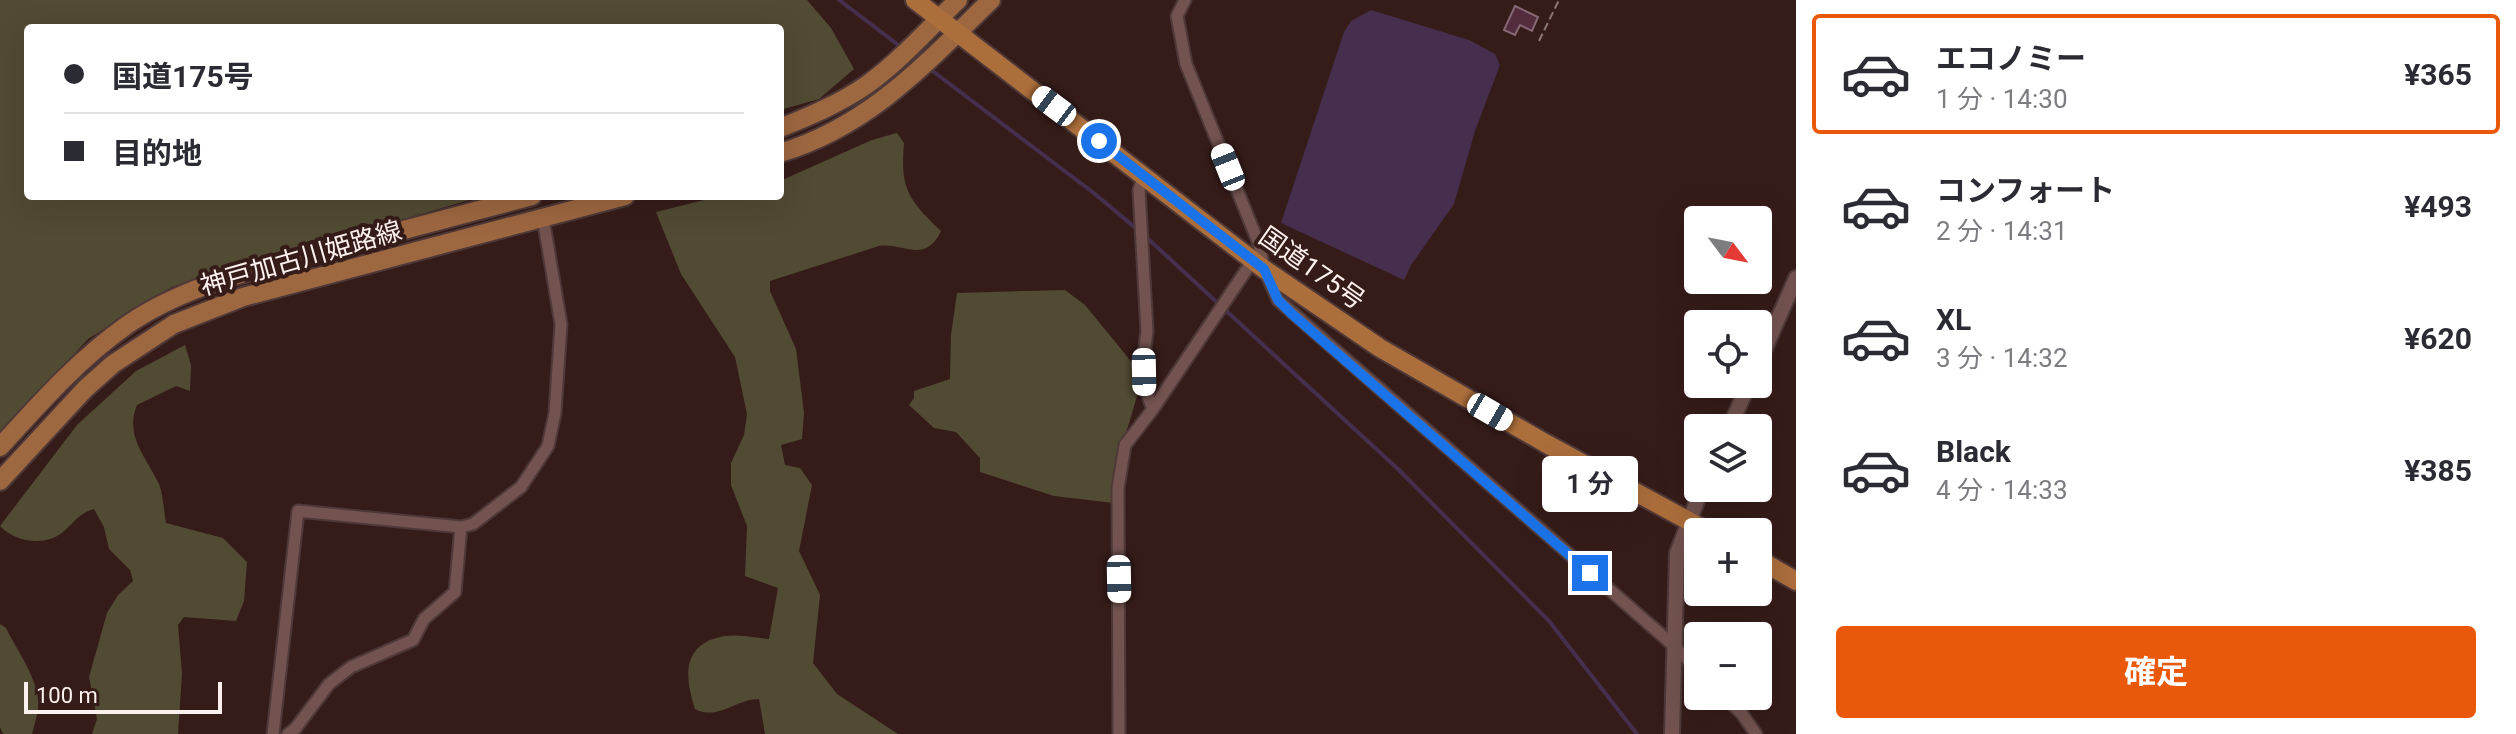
<!DOCTYPE html>
<html lang="ja">
<head>
<meta charset="utf-8">
<style>
	:root { --surface:#fff; --page:#f7f7f7; --text:#2b2b33; --muted:#7c7c81; --line:#e1e1e2; --accent:#ea580c }
	body { margin:0; font-family:Roboto,"Noto Sans JP",sans-serif; background:var(--page); color:var(--text); height:100vh; display:flex; flex-direction:column; font-size:30px; white-space:nowrap }
	* { box-sizing:border-box; margin:0 }
	p { font-size:26px; color:var(--muted) }
	.icon { flex:none; width:44px; height:44px; fill:none; stroke:currentColor; stroke-width:2; stroke-linecap:round; stroke-linejoin:round }
	.map { position:relative; flex:1; overflow:hidden }
	.panel { display:flex; flex-direction:column; background:var(--surface); width:720px }
	.panel>* { flex:none }
	.hud { position:absolute; left:24px; top:24px; width:760px; height:176px; border-radius:8px; box-shadow:0 8px 32px #0002; display:grid; align-content:center; height:176px; padding:0 40px; background:var(--surface) }
	.needle { width:52px; rotate:122deg }
	.buttons { position:absolute; left:1684px; top:206px; display:grid; gap:16px }
	.buttons a { display:grid; place-items:center; width:88px; height:88px; border-radius:8px; background:var(--surface); box-shadow:0 8px 32px #0002; font-size:40px }
	.scale { position:absolute; left:24px; bottom:20px; width:198px; box-sizing:border-box; padding-left:8px; border:4px solid #fdf1ef; border-top:0; font-size:22px; line-height:28px; white-space:nowrap; color:#fdf1ef; -webkit-text-stroke:6px #361c19; paint-order:stroke }
	.end { position:absolute; width:36px; height:36px; margin:-18px; border:10px solid #1a73e8; background:#fff; box-shadow:0 0 0 4px #fff }
	.from { border-radius:50% }
	.bubble { position:absolute; height:56px; border-radius:8px; background:var(--surface); box-shadow:0 8px 32px #0002; font-size:26px; font-weight:700; line-height:56px; text-align:center }
	.car { position:absolute; width:24px; height:48px; margin:-24px -12px; border-radius:10px; box-shadow:0 0 6px 2px #0007; background:linear-gradient(#fff 24%,#345 0 40%,#fff 0 76%,#345 0 86%,#fff 0) }
	.hud b { display:flex; align-items:center; gap:28px; height:76px; font-size:30px }
	.hud b+b { border-top:2px solid var(--line) }
	.hud i { width:20px; height:20px; background:var(--text) }
	ul { padding:14px 0 0; list-style:none }
	li { display:flex; align-items:center; gap:24px; height:120px; margin:0 16px 12px; padding:0 24px; border:4px solid transparent; border-radius:8px }
	li div { flex:1 }
	li b { display:block; font-size:30px }
	li em { font-style:normal; font-weight:700 }
	li.current { border-color:var(--accent) }
	li>.icon { width:72px; height:72px; stroke-width:1.5 }
	.action { display:flex; gap:16px; margin-top:auto; padding:16px 40px }
	.action a { flex:1; height:92px; border-radius:8px; background:var(--accent); color:#fff; font-size:32px; font-weight:700; line-height:92px; text-align:center }
	main { display:flex; flex:1; min-height:0 }
	.map>svg:first-child { display:block }
	.green { fill:#524b33 }
	.water { fill:#462e4e }
	.lines { fill:none; stroke-linecap:round; stroke-linejoin:round }
	.stream { stroke:#462e4e; stroke-width:4 }
	.building { fill:#532c3e; stroke:#866875; stroke-width:2 }
	.minor-casing { stroke:#4e3938; stroke-width:15 }
	.tertiary-casing { stroke:#4e3938; stroke-width:18 }
	.primary-casing { stroke:#4e3938; stroke-width:22 }
	.trunk-casing { stroke:#4e3938; stroke-width:22 }
	.path { stroke:#8b7774; stroke-width:2; stroke-dasharray:8 4; stroke-linecap:butt }
	.minor { stroke:#72534f; stroke-width:11 }
	.tertiary { stroke:#72534f; stroke-width:14 }
	.primary { stroke:#9d6740; stroke-width:18 }
	.trunk { stroke:#ac6e3b; stroke-width:18 }
	.route { stroke:#1a73e8; stroke-width:10 }
	.labels { text-anchor:middle; dominant-baseline:central; stroke-width:8; stroke-linejoin:round; paint-order:stroke }
	.street-label { font-size:26px; fill:#fdf1ef; stroke:#361c19 }
</style>
</head>
<body>
<main>
<div class="map">
<svg width="1796" height="734" viewBox="0 0 1796 734">
	<rect width="100%" height="100%" fill="#361c19"/>
	<path class="green" d="M0 0H807L831 28 854 69 819 99 780 110V28H28V196H483L172 287 88 339 0 435Z
		M897 133 904 143C900 189 908 199 941 231 925 265 903 242 879 246L770 281V291L796 349 804 413 802 439 781 445 785 465 800 468 812 485 799 551 820 595 813 663 837 694 898 734H765L759 699C736 699 718 721 695 709 684 676 682 643 725 636 739 634 756 638 769 639L778 588 745 576 747 526 731 485V463L744 435 747 414 735 357 681 274 656 212 720 196H780V181L872 140Z
		M1065 290 1085 305 1143 376 1124 440 1114 503 1054 496 980 472V458L956 432 934 428 909 405 914 398V391L950 379 951 335 957 293Z
		M185 345 191 365 190 391 176 386 137 405C124 436 147 458 159 484 163 495 164 511 166 523L223 538 247 562 244 601 236 621 184 617 178 625 182 674 178 734H92L97 719 89 677 107 613 118 595 133 581 130 570 109 549 104 527 94 509C76 513 69 532 53 538 35 545 12 539 0 526L77 425 136 371Z
		M0 624 6 628C17 651 41 682 38 708 37 717 34 726 32 734H3L0 727Z"/>
	<path class="water" d="M1371 10 1469 40 1495 54 1500 65 1475 131 1454 204 1411 265 1404 280 1281 223 1344 32 1351 21Z"/>
	<g class="lines">
		<path class="stream" d="M839 0 901 47
			M930 69 1095 194 1138 230
			M1145 236 1399 470 1549 621 1637 734"/>
	</g>
	<path class="building" d="M1515 6 1538 17 1532 31 1520 25 1515 35 1504 30Z"/>
	<g class="lines">
		<defs>
			<path id="minor" d="M1185 0 1177 16 1186 64 1259 244 1264 269 1278 300 1673 645 1698 670
				M1153 409 1253 260
				M1724 696 1742 714 1756 734
				M273 734 298 511 461 527 473 524 521 487 548 446 555 413 561 324 543 218
				M288 734 295 729 329 684 351 667 413 640 424 619 455 592 461 527
				M1119 734 1118 488 1125 445 1153 409C1141 383 1143 359 1147 331L1139 190 1144 175"/>
			<path id="tertiary" d="M1758 364 1796 278
				M1729 428 1749 384
				M1672 734 1677 553 1702 488"/>
			<path id="primary" d="M780 128C810 116 841 103 868 84 901 60 929 28 958 0
				M780 153C870 126 926 63 991 0
				M0 447C40 403 79 359 127 325 184 285 266 266 332 249 399 231 466 214 532 196
				M0 481 85 389 113 364 174 324 243 297 625 196"/>
			<path id="trunk" d="M915 0 1264 269 1380 348 1545 443 1709 532
				M1758 559 1796 581"/>
		</defs>
		<use href="#minor" class="minor-casing"/>
		<use href="#tertiary" class="tertiary-casing"/>
		<use href="#primary" class="primary-casing"/>
		<use href="#trunk" class="trunk-casing"/>
		<path class="path" d="M1539 41 1559 0"/>
		<use href="#minor" class="minor"/>
		<use href="#tertiary" class="tertiary"/>
		<use href="#primary" class="primary"/>
		<use href="#trunk" class="trunk"/>
	</g>
	<g class="lines">
		<path class="route" d="M1099 141 1264 269 1278 300 1292 314 1590 573"/>
	</g>
	<g class="labels">
		<g class="street-label">
			<text transform="translate(301 258) rotate(-16)">神戸加古川姫路線</text>
			<text transform="translate(1312 268) rotate(35)">国道175号</text>
		</g>
	</g>
</svg>
<div class="buttons">
<a><svg class="needle" viewBox="-14 -14 28 28"><path d="M0-13l5 13h-10z" fill="#e53935"/><path d="M0 13l5-13h-10z" fill="#7c7c81"/></svg></a>
<a><svg class="icon" aria-label="locate" viewBox="0 0 24 24"><circle cx="12" cy="12" r="6"/><path d="M12 2v4M12 18v4M2 12h4M18 12h4"/></svg></a>
<a><svg class="icon" aria-label="layers" viewBox="0 0 24 24"><path d="M12 4l9 5-9 5-9-5zM3 14l9 5 9-5"/></svg></a>
<a>+</a>
<a>−</a>
</div>
<div class="scale">100 m</div>
<i class="end from" style="left:1099px;top:141px"></i>
<i class="end" style="left:1590px;top:573px"></i>
<div class="bubble" style="left:1542px;top:456px;width:96px">1 分</div>
<i class="car" style="left:1054px;top:106px;rotate:307deg"></i>
<i class="car" style="left:1228px;top:167px;rotate:338deg"></i>
<i class="car" style="left:1144px;top:372px;rotate:179deg"></i>
<i class="car" style="left:1490px;top:412px;rotate:120deg"></i>
<i class="car" style="left:1119px;top:579px;rotate:179deg"></i>
<div class="hud">
<b><i class="from"></i>国道175号</b>
<b><i></i>目的地</b>
</div>
</div>
<section class="panel">
<ul>
<li class="current"><svg class="icon" aria-label="car" viewBox="0 0 24 24"><path d="M5 17H2v-5l4-1 3-4h7l3 4 3 1v5h-3M9 17h6M6 11h13"/><circle cx="7" cy="17" r="2"/><circle cx="17" cy="17" r="2"/></svg><div><b>エコノミー</b><p>1 分 · 14:30</p></div><em>¥365</em></li>
<li><svg class="icon" aria-label="car" viewBox="0 0 24 24"><path d="M5 17H2v-5l4-1 3-4h7l3 4 3 1v5h-3M9 17h6M6 11h13"/><circle cx="7" cy="17" r="2"/><circle cx="17" cy="17" r="2"/></svg><div><b>コンフォート</b><p>2 分 · 14:31</p></div><em>¥493</em></li>
<li><svg class="icon" aria-label="car" viewBox="0 0 24 24"><path d="M5 17H2v-5l4-1 3-4h7l3 4 3 1v5h-3M9 17h6M6 11h13"/><circle cx="7" cy="17" r="2"/><circle cx="17" cy="17" r="2"/></svg><div><b>XL</b><p>3 分 · 14:32</p></div><em>¥620</em></li>
<li><svg class="icon" aria-label="car" viewBox="0 0 24 24"><path d="M5 17H2v-5l4-1 3-4h7l3 4 3 1v5h-3M9 17h6M6 11h13"/><circle cx="7" cy="17" r="2"/><circle cx="17" cy="17" r="2"/></svg><div><b>Black</b><p>4 分 · 14:33</p></div><em>¥385</em></li>
</ul>
<div class="action"><a>確定</a></div>
</section>
</main>
</body>
</html>
